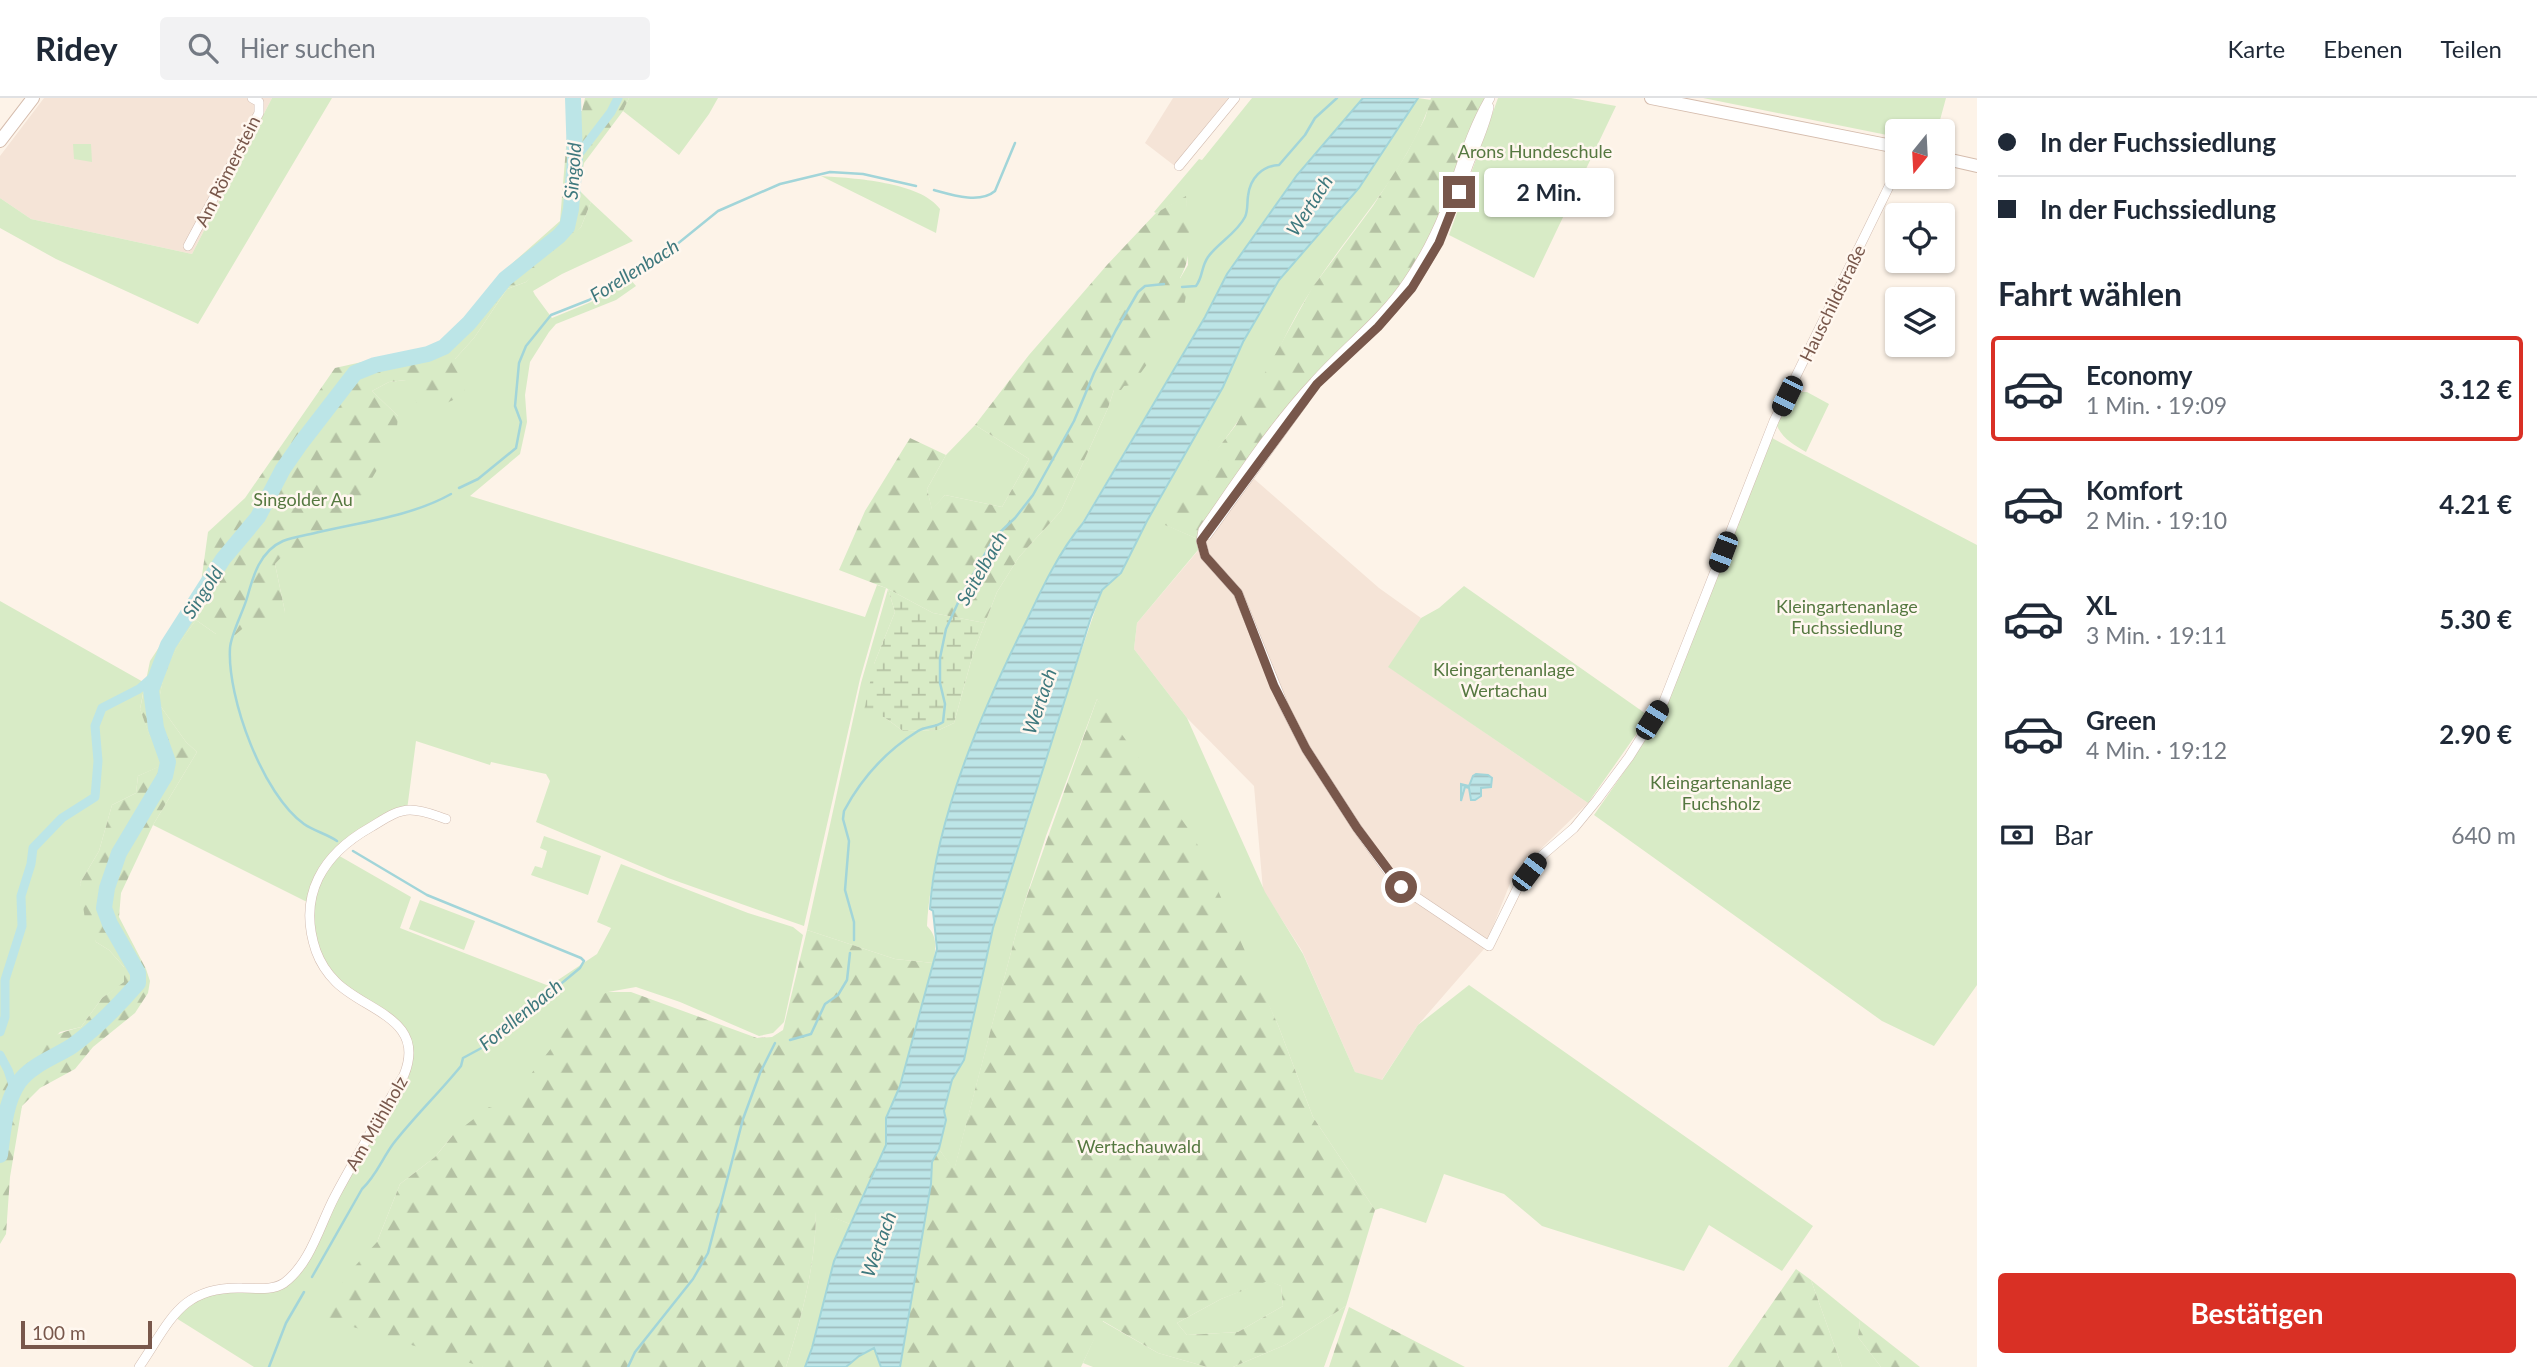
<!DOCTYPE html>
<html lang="de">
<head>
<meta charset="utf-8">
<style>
	:root { --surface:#fff; --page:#f2f2f3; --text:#1f2937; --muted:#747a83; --line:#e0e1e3; --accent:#d93025 }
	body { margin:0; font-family:Lato,sans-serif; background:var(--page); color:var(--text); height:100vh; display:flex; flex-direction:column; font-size:26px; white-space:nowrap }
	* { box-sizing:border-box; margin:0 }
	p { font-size:23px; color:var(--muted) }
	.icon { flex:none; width:38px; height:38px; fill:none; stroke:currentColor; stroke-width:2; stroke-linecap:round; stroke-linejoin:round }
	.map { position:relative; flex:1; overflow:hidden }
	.panel { display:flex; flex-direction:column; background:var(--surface); width:560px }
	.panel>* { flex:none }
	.top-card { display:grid; align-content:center; height:154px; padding:0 21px; background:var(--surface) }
	.needle { width:46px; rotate:198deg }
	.tools { position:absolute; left:1885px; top:21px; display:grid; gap:14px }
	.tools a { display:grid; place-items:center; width:70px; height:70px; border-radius:7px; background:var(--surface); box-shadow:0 2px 5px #0004; font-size:35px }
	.scale { position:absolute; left:21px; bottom:18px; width:131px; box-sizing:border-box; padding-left:7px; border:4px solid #78574b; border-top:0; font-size:19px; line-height:24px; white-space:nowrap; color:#78574b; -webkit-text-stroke:5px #fff7ef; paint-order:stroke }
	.end { position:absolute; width:32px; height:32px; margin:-16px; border:9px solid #78574b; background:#fff; box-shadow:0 0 0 4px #fff }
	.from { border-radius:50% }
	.bubble { position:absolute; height:49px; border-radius:7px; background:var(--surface); box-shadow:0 2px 5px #0004; font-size:23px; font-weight:700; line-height:49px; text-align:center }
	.car { position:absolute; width:21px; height:42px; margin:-21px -10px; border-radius:9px; box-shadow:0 0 5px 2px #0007; background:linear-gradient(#222 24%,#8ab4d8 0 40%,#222 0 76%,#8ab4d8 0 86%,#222 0) }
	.top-card b { display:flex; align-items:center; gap:24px; height:66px; font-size:26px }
	.top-card b+b { border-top:2px solid var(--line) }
	.top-card i { width:18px; height:18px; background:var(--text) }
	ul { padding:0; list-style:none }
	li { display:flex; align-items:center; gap:21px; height:105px; margin:0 14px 10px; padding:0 7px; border:4px solid transparent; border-radius:7px }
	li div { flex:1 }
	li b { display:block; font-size:26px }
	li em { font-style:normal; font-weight:700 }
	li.on { border-color:var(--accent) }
	li>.icon { width:63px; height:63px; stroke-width:1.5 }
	h2 { padding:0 21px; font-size:32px; line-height:84px }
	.pay { display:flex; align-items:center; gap:18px; height:77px; padding:0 21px; font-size:26px }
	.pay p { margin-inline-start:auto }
	.button { display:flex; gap:14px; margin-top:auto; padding:14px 21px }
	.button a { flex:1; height:80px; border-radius:7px; background:var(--accent); color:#fff; font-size:28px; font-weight:700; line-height:80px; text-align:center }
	header { display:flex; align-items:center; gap:42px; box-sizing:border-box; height:98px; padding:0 35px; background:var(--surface); border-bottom:2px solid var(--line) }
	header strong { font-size:33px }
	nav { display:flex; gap:38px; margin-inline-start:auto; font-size:24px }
	.search { width:490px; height:63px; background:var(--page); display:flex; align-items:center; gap:18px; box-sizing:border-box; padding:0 24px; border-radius:7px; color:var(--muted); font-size:26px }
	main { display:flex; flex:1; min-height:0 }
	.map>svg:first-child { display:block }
	.residential { fill:#f5e4d7 }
	.green { fill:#d8ebc6 }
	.forest { fill:url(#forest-firs); fill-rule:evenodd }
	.wetland { fill:url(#wetland-marsh) }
	.water { fill:url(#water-rules); stroke:#a2d5d9; stroke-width:2 }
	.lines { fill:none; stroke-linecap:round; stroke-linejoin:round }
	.stream { stroke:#a2d5d9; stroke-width:2.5 }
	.canal { stroke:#bce5e7; stroke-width:9 }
	.river { stroke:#bce5e7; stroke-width:16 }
	.street-casing { stroke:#d2bcb0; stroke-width:10 }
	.secondary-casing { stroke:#d5bcad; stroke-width:14 }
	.street { stroke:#fff; stroke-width:9 }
	.secondary { stroke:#fff; stroke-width:12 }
	.route { stroke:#78574b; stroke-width:9 }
	.labels { text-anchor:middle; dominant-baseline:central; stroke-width:5; stroke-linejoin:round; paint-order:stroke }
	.park-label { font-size:18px; fill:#557840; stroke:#fff7ef }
	.street-label { font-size:18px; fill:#78574b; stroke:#fff7ef }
	.water-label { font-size:19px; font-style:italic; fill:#3e787d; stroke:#fff7ef }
</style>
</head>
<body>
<header>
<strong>Ridey</strong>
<div class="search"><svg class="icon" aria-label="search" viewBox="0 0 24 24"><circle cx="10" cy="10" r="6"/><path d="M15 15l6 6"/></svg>Hier suchen</div>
<nav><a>Karte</a><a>Ebenen</a><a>Teilen</a></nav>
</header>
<main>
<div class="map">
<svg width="1977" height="1269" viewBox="0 0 1977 1269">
	<defs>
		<pattern id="forest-firs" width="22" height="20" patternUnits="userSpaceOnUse" patternTransform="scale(1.75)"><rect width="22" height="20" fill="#d8ebc6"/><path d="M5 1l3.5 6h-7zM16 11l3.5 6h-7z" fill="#b4c1a3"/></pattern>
		<pattern id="wetland-marsh" width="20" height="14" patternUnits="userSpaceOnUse" patternTransform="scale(1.75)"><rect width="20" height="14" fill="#d8ebc6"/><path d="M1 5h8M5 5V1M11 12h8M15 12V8" fill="none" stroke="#b4c1a3"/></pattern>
		<pattern id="water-rules" width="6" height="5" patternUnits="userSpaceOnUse" patternTransform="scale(1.75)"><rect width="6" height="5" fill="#bce5e7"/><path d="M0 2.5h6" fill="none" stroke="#9ebcbd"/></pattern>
	</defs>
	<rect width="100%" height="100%" fill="#fdf3e8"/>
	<path class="residential" d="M44 0H272L192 156 31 121 0 100V58Z
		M1173 0H1239L1180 72 1145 45Z
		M1252 379 1379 490 1421 520 1389 569 1588 705 1513 778 1484 851 1418 927 1381 983 1355 974 1302 853 1263 792 1254 688 1187 620 1134 551 1137 525 1202 448Z"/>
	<path class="green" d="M272 0H332L198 226 56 161 0 130V100L31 121 192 156Z
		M629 0H718L709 16 679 57 623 13Z
		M1252 0H1363L1297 77 1227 176 1205 219 1082 425C1059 454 1044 488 1027 521 982 612 933 727 927 828 938 839 936 851 933 865L895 861 807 832 861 585 888 491 895 514 874 566 884 619 903 633 939 632 954 625 973 556 997 494 1019 459 1061 413 1108 310 1114 292 1188 167 1186 99 1156 115 1154 114 1199 61 1202 62Z
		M1418 0 1431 2C1408 73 1352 129 1312 191 1283 234 1268 285 1236 326 1212 359 1188 392 1166 427L1200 442 1198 452 1137 525 1134 551 1187 620 1265 794 1303 856 1355 974 1382 982 1418 927 1469 887 1813 1128 1782 1173 1709 1127 1684 1173 1542 1128 1504 1096 1444 1076 1426 1125 1381 1110 1375 1112 1313 1019 1278 927 1248 863 1097 601 1046 738 1022 812 954 1073 939 1051 946 1022 944 1013 952 982 964 962 992 830 1029 719 1040 674 1102 492 1121 475 1147 423 1223 289 1243 244 1279 182 1359 90Z
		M1498 0H1571L1616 8 1534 180 1449 137Z
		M1703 0H1946L1937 33H1897V39Z
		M73 46H91L92 64 74 61Z
		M821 78C853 80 921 84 940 111L936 135Z
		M591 104 633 143 562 176 533 193 535 197 552 220 591 204 630 181 636 188 616 202 556 226 549 234 530 264 525 297 527 324 520 356 470 398 865 519 877 487 886 490 860 581 804 828 668 780 536 724 550 683 546 676 491 664 490 667 416 643 407 712 336 756 411 799 400 830 549 888 597 856 611 830 597 824 621 766 748 815 793 829 803 837 784 924 773 935 759 938 680 904 636 889 608 894 502 1014 452 1038 435 1059 400 1086 377 1144 483 1269H254L176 1220 205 1196 270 1191 298 1174 335 1102 406 978 405 932 338 883 319 854 307 804 153 727 197 654 186 644 159 606C162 572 175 549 196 522L216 536 285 514 275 466 398 318 372 293 389 284 406 282 455 261 474 240 507 191 526 184 581 129Z
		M1798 294H1807L1829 306 1806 354C1794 347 1783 341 1777 328L1789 301Z
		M975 327 1029 361 1002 409 945 397 932 412 927 391 946 357Z
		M1772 340 1977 447V887L1934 948 1882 923 1594 717 1633 661 1671 597Z
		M1464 488 1649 618 1588 705 1388 569 1421 520 1439 510Z
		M0 503 145 585 140 611 161 668 138 678 136 695 112 707 99 753 80 785 96 844 109 852 124 869V885L102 900 81 929 60 934 0 1001Z
		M544 738 601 758 588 797 531 777 535 768 542 770 547 753 540 750Z
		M420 802 475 823 464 852 409 831Z
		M816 1112 850 1126 834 1163 812 1250 805 1269H786C802 1218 816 1166 816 1112Z
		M1268 1182 1281 1188 1283 1208 1238 1234 1187 1237 1177 1225 1221 1201Z
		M1811 1182 1860 1222 1858 1239 1881 1269H1842Z
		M1346 1208 1324 1269H1233L1285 1247Z
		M1102 1223 1158 1255 1207 1269H1093L1083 1265Z
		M874 1250 881 1269H846L859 1258Z"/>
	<path class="forest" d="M585 0H629L623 13 584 65 579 92 591 104 581 129 554 161 526 184 507 191 474 240 455 261 466 296 438 309 417 305 406 282 389 284 372 293 398 318 396 340 340 434 311 461 288 452 275 466 285 514 270 533 247 527 229 542 216 536 196 522C176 548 162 574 159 606L186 644 197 654 153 727 121 795 119 819 146 871 150 883 148 895 135 915 93 949 75 971 40 990 22 1008 10 1079 6 1136 0 1146V1001C8 958 41 939 81 929L102 900 124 884V869L109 852 96 844 85 822 80 785 99 753 112 707 136 695 138 678 160 668 140 611 150 563 201 485 208 434 245 400 335 270 433 248 461 227 507 170 560 123 569 13H582Z
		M1431 0H1485L1444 111 1405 186 1314 282 1200 442 1165 427 1201 372 1236 327 1312 190 1373 108 1407 55 1425 20Z
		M1186 98C1188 127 1195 154 1180 180L1187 193 1182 218 1132 287 1124 288 1121 292H1114L1108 310 1061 413 1019 459 997 494 985 525 933 515 886 490 839 472 865 413 910 340 946 357 927 391 932 411 945 397 1002 409 1029 361 975 327 1029 257 1107 167 1156 115Z
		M1097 601 1194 739 1278 927 1313 1019 1375 1112 1346 1208 1285 1247 1233 1269H1207L1158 1255 1103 1223 1081 1269H900L931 1086 932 1064 939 1051 954 1072 1022 812ZM1268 1183 1281 1188 1283 1208 1238 1234 1187 1237 1177 1225 1221 1201Z
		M807 832 895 861 933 865 900 988 886 1020V1047L850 1126 816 1113C816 1166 802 1218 786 1269H483L324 1220 346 1178 377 1144 400 1086 435 1059 453 1037 489 1009 502 1013 589 902 608 894H631L757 940 772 939 783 932Z
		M1796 1171 1811 1182 1842 1269H1728Z
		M1349 1209 1465 1269H1329Z
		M1860 1222 1920 1269H1881L1858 1239Z"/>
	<path class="wetland" d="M888 491 933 515 985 525 973 556 954 625 939 632 903 633 884 619 863 617 874 566 895 514Z"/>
	<path class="water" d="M1363 0H1418L1359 90 1279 182 1243 244 1223 289 1147 423 1121 475 1102 492 1091 519 993 830 964 962 952 982 944 1013 946 1022 939 1051 932 1064 931 1086 900 1269H881L874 1250 859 1258 846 1269H805L812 1250 834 1163 886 1047V1020L900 988 937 851 933 813 930 811C935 720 986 604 1027 522 1043 488 1059 454 1083 425L1205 219 1227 176 1297 77Z
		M1476 676 1488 677 1492 680 1491 689 1481 690V698L1475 702H1471L1469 690 1465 689 1461 703V686L1469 688 1473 678Z"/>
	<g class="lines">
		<path class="stream" d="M934 92C952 97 980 106 995 93L1015 45
			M1182 189 1196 188C1203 179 1201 169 1208 159 1218 145 1237 135 1245 119 1248 113 1247 105 1248 98 1250 80 1262 68 1279 67L1305 37 1315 20 1337 0
			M459 390 478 381 516 350 521 324 515 308 519 265 526 248 551 217 589 202 660 160 718 113 780 86 830 74 863 76 916 88
			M337 743C327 736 314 733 304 726 263 697 227 600 230 550 231 536 243 514 247 500 253 478 260 453 283 443 294 439 307 437 319 434 362 424 412 418 451 396
			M854 842V824L845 792 849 743 843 721 844 713C861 681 886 653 918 633 926 628 935 630 943 624L945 606 940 585V560L946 531 962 496 994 440 1015 420 1033 397 1074 323 1094 275 1116 232 1138 194 1145 188 1164 186
			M790 942 811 936 825 906 838 897 847 882 850 855
			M312 1179 362 1091C376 1078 382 1061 393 1046 414 1019 439 995 461 968L463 960 487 947 580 870 584 863 581 860 427 797 353 753
			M269 1269 286 1225 304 1194
			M628 1269 635 1254 693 1181 708 1155 743 1021 760 975 775 945"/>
		<path class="canal" d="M575 61 611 14 618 0
			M0 934 5 919V882L22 828 21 798 31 766 33 750 62 720 95 699 98 663 95 628 102 610 139 591 156 576
			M0 957 8 972 15 993"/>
		<path class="river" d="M0 1057C3 1034 5 1004 19 984 31 967 55 959 72 948 97 930 118 908 138 885V875L110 826 104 810 107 790 119 755 165 678 168 664 156 630 151 592 168 547 223 461 258 419 283 371 301 345 355 275 375 267 428 256 444 249 469 225 505 181 559 138 567 129 571 111 575 61 573 0"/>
		<defs>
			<path id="street" d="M1490 0C1469 36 1460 74 1445 113 1435 138 1423 161 1408 183 1383 221 1344 250 1314 284 1272 329 1238 382 1203 432L1201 443 1205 458 1238 495 1284 608 1306 651 1357 730 1398 787 1489 848 1519 787 1539 760 1574 730 1597 702 1629 659 1664 603 1774 323 1897 72
				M1179 68 1235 0
				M188 148 259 15V4L252 0
				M1365 240C1424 185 1443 139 1469 65 1476 47 1485 28 1489 9
				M1203 437H1207L1304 303
				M139 1269C170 1224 180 1188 242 1190 255 1190 272 1193 284 1185 311 1165 320 1126 335 1098 357 1057 381 1017 404 977 427 921 365 913 336 884 328 876 320 864 316 853 297 797 323 756 371 729 383 722 396 712 410 712 423 712 434 717 446 721"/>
			<path id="secondary" d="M1651 0 1897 49
				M0 43 33 0
				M1942 60 1977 68"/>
		</defs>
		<use href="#street" class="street-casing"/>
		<use href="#secondary" class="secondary-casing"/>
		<use href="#street" class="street"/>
		<use href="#secondary" class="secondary"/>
	</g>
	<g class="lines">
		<path class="route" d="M1401 789 1357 730 1306 651 1274 588 1238 495 1205 458 1201 443 1317 286 1378 229 1412 190 1439 145 1459 94"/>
	</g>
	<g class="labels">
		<g class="park-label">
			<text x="1535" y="53">Arons Hundeschule</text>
			<text x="303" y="401">Singolder Au</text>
			<text x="1847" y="508">Kleingartenanlage<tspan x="1847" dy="21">Fuchssiedlung</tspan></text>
			<text x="1504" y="571">Kleingartenanlage<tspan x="1504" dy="21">Wertachau</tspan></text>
			<text x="1721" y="684">Kleingartenanlage<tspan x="1721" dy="21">Fuchsholz</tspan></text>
			<text x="1139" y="1048">Wertachauwald</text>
		</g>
		<g class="street-label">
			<text transform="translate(227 73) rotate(-63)">Am Römerstein</text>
			<text transform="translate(1832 205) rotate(-64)">Hauschildstraße</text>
			<text transform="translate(376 1025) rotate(-60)">Am Mühlholz</text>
		</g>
		<g class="water-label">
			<text transform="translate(572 73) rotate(-86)">Singold</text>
			<text transform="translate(1309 107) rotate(-57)">Wertach</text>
			<text transform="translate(634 172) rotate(-32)">Forellenbach</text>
			<text transform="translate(981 470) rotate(-60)">Seitelbach</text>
			<text transform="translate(202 494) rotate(-57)">Singold</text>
			<text transform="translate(1039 603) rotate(-71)">Wertach</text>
			<text transform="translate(520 916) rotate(-39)">Forellenbach</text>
			<text transform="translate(878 1146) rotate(-70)">Wertach</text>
		</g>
	</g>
</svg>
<div class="tools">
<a><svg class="needle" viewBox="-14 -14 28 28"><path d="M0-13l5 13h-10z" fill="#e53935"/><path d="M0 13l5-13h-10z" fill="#747a83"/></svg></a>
<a><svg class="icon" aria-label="locate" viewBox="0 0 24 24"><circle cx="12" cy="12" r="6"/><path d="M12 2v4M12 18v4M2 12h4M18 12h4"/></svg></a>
<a><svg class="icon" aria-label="layers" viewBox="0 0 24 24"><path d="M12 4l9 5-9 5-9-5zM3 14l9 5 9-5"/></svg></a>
</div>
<div class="scale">100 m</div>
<i class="end from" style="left:1401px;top:789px"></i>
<i class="end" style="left:1459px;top:94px"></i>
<div class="bubble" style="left:1484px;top:70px;width:130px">2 Min.</div>
<i class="car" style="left:1787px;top:298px;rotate:206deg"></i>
<i class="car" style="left:1723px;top:454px;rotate:201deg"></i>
<i class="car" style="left:1652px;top:622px;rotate:32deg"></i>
<i class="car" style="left:1529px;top:774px;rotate:37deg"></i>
</div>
<section class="panel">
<div class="top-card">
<b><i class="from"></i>In der Fuchssiedlung</b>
<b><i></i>In der Fuchssiedlung</b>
</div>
<h2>Fahrt wählen</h2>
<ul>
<li class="on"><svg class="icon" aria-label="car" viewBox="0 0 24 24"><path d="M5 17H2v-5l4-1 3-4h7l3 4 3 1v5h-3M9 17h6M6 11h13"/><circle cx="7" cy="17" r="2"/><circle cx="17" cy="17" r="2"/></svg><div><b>Economy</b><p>1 Min. · 19:09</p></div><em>3.12 €</em></li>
<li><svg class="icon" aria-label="car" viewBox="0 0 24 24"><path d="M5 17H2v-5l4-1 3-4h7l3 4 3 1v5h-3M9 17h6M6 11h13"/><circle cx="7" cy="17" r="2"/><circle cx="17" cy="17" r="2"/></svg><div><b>Komfort</b><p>2 Min. · 19:10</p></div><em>4.21 €</em></li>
<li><svg class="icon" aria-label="car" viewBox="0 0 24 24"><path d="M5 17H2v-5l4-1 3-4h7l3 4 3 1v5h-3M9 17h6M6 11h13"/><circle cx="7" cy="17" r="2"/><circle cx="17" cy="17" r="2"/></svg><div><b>XL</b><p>3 Min. · 19:11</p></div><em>5.30 €</em></li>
<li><svg class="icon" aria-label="car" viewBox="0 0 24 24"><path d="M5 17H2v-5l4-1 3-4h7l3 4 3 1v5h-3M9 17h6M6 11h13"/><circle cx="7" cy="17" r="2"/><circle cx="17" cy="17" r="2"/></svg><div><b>Green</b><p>4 Min. · 19:12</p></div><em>2.90 €</em></li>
</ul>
<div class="pay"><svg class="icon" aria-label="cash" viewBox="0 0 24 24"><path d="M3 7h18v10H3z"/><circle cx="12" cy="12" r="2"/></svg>Bar<p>640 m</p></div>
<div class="button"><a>Bestätigen</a></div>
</section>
</main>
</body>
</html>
